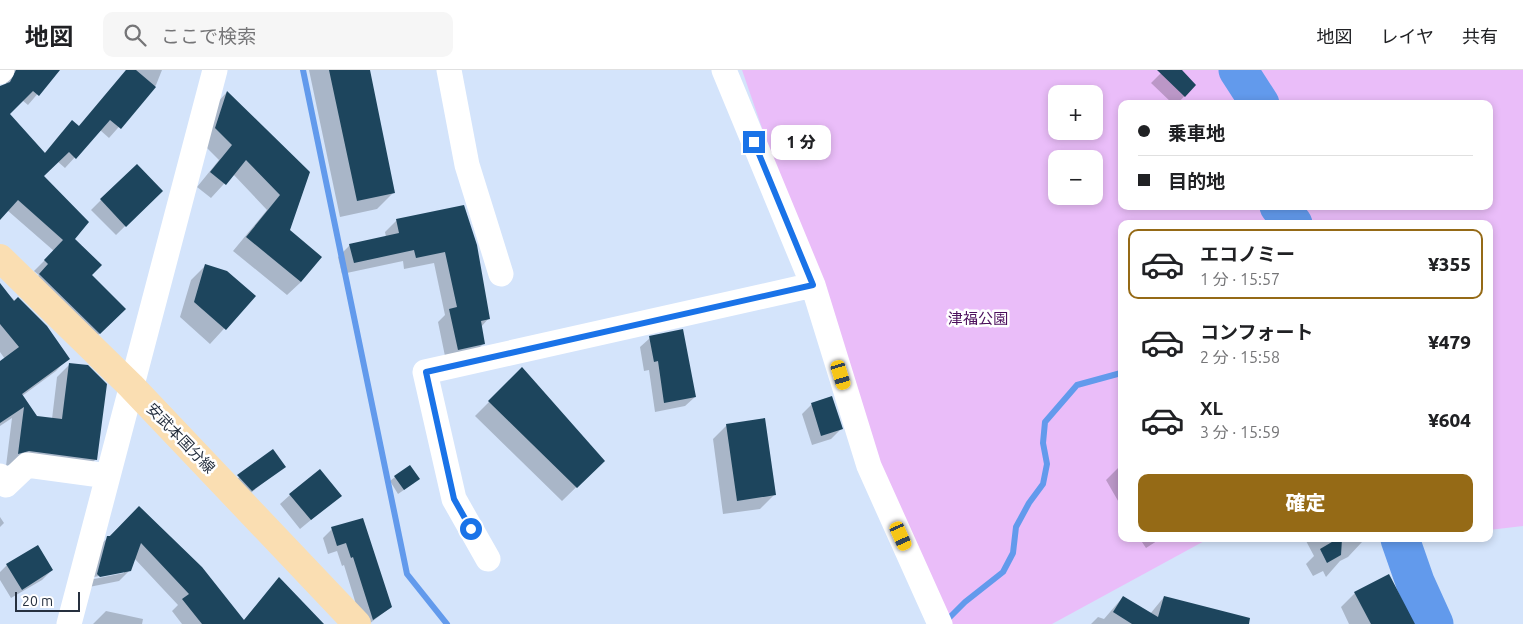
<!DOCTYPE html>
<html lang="ja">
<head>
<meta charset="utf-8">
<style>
	:root { --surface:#fff; --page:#f6f6f6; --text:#202124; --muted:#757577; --line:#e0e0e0; --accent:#956a16 }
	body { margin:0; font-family:Ubuntu,"Noto Sans JP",sans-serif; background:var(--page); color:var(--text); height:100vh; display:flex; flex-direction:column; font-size:19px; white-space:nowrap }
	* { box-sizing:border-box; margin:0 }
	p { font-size:16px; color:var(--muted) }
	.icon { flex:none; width:28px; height:28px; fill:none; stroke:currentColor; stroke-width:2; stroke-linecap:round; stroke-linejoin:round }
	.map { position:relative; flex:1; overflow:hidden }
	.details { position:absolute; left:1118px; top:150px; width:375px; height:322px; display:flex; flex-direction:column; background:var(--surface); border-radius:10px; box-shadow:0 2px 8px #0003 }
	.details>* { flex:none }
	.guide { position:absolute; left:1118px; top:30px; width:375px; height:110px; border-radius:10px; box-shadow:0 2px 8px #0003; display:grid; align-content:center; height:110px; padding:0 20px; background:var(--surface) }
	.controls { position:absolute; left:1048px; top:15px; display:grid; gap:10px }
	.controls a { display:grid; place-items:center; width:55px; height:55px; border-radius:10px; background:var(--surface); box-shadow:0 2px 8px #0003; font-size:25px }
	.scale { position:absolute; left:15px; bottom:12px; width:65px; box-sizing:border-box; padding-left:5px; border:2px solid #26303f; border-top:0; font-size:14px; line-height:18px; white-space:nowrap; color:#26303f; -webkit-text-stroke:4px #fff; paint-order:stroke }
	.end { position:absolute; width:22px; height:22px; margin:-11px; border:6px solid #1a73e8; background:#fff; box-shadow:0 0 0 2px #fff }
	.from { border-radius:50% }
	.bubble { position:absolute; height:35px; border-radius:10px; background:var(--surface); box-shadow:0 2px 8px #0003; font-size:16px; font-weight:800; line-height:35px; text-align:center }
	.car { position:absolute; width:15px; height:30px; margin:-15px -8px; border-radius:6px; box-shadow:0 0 4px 1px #0007; background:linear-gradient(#f5c518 24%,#345 0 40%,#f5c518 0 76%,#345 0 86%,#f5c518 0) }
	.guide b { display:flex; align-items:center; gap:18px; height:48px; font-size:19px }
	.guide b+b { border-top:1px solid var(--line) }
	.guide i { width:12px; height:12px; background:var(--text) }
	ul { padding:9px 0 0; list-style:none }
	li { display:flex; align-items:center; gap:15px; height:70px; margin:0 10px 8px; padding:0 10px; border:2px solid transparent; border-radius:10px }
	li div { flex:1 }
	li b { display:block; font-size:19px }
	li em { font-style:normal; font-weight:800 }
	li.on { border-color:var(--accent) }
	li>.icon { width:45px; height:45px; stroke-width:1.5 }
	.primary-button { display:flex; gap:10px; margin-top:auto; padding:10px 20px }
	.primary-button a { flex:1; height:58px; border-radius:10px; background:var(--accent); color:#fff; font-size:20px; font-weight:800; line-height:58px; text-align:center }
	header { display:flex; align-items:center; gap:30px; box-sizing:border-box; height:70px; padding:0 25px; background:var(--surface); border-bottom:1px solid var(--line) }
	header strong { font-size:24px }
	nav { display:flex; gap:28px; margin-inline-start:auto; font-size:18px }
	.search { width:350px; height:45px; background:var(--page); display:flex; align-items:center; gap:12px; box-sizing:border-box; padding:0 18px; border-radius:10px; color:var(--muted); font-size:19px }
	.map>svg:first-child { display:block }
	.green { fill:#eabdf9; fill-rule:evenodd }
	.shadow { fill:#0003; fill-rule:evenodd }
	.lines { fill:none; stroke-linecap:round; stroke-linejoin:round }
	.stream { stroke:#629aec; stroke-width:6 }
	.river { stroke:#629aec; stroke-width:39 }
	.building { fill:#1d455d }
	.minor { stroke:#fff; stroke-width:25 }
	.major { stroke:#fadeb2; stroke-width:28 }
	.route { stroke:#1a73e8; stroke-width:6 }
	.labels { text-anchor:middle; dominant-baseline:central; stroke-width:5; stroke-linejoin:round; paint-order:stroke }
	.park-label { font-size:15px; fill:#4c105c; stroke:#fff }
	.street-label { font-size:15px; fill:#26303f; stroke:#fff }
</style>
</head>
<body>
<header>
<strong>地図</strong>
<div class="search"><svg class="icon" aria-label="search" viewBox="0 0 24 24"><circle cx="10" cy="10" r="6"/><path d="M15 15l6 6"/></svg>ここで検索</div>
<nav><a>地図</a><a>レイヤ</a><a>共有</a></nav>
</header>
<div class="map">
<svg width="1523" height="554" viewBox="0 0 1523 554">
	<rect width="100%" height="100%" fill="#d4e4fb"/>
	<path class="green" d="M742 0H1523V456L1489 460V154H1121V469H1208L1052 554H953L879 397ZM1056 24H1094V61H1056ZM1121 34H1489V136H1121ZM1056 89H1094V126H1056Z"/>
	<path class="shadow" d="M10 0H58L28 35 22 30 8 44 44 84 62 62 78 57 126 0H162L156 15 109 68 100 60 65 98 57 91 42 106 90 205 124 239 89 274 30 215 39 205 34 201 54 181 7 140 0 148V17L6 15 5 6Z
		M309 0H368L394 122 377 139 340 147Z
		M1164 0H1180L1195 15 1177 34H1173L1151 13Z
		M227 22 309 103 289 161 301 212 287 225 233 181 267 140 233 104 211 128 197 117 219 90 201 72 214 36Z
		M161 121 116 165 91 140 101 130Z
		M463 136 489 248 481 257 484 273 472 285 446 291 438 252 445 245 434 193 404 199 403 191 342 204 338 187 350 175 386 167 385 162 397 150Z
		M205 196 254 226 210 274 180 247 191 210Z
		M0 215 68 288 56 301 22 326 37 347 52 349 57 307 70 294 96 389 83 402 15 393 6 396 12 348 0 356V294L5 289 0 282Z
		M650 268 695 327 685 336 655 342 649 300 644 301 640 277Z
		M522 299 603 391 562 431 475 346Z
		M812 334 841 359 831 369 812 375 802 344Z
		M727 355 774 425 760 439 723 444 713 369Z
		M273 381 284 396 242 430 228 416Z
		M1121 395V436L1106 410Z
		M395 407 414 413 398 424 390 411Z
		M290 425 340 426 300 459 280 434Z
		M139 438 243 551 279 509 322 554H182L172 541 178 535 134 488 130 500 119 511 89 517 97 478ZM124 501V503L94 509V507Z
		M0 447 4 453 0 457Z
		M362 449 391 537 369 554H362L344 495 342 496 337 481 328 484 323 468 332 459Z
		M1140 469H1160L1146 478Z
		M1305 469H1360L1362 472 1348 487 1340 491 1326 507 1323 501 1313 506 1306 494 1314 486Z
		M37 477 52 500 42 510 11 528 0 510V502L7 495Z
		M1355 523 1414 554H1349L1341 537Z
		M1123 527 1150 544 1164 527 1228 554H1091L1098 547 1104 549Z
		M106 541 143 549 142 554H93Z"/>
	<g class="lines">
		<path class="stream" d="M303 0 407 504 447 554
			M946 551 965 532 1003 502 1013 483 1016 457 1029 433 1043 414 1047 394 1043 373 1045 352 1077 315 1121 303"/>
		<path class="river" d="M1238 0 1260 34
			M1279 136 1293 154
			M1400 469 1415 512 1434 554"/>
	</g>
	<path class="building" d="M16 0H60L39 26 33 21 10 44 45 83 72 50 79 56 126 0H136L156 17 121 59 110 50 76 89 69 82 44 106 89 152 75 169 102 195 92 205 126 239 100 264 39 204 48 194 44 190 63 170 18 130 0 150V16L10 12Z
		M329 0H370L395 123 357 131Z
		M1157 0H1182L1196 15 1185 27Z
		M227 21 310 102 290 160 322 187 301 212 246 167 280 125 246 90 226 115 210 102 232 75 215 58Z
		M137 94 163 121 126 157 100 129Z
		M464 135 477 175 490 249 481 251 485 274 458 280 449 239 457 237 445 182 416 188 414 180 354 193 349 174 399 163 396 149Z
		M205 194 227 201 256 226 226 260 194 232Z
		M0 213 14 231 18 227 47 256 70 289 22 324 37 346 62 349 69 293 88 295 107 314 97 390 29 381 18 384 24 337 0 353V291L19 277 0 254Z
		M683 259 696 327 664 333 658 291 654 292 649 266Z
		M522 297 605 391 577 418 488 331Z
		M832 326 843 359 821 366 811 333Z
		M765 348 776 425 737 431 726 354Z
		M273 379 286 397 252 421 237 405Z
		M410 395 420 409 404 420 394 406Z
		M320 399 342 426 311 450 289 424Z
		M139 436 202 497 244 550 279 507 324 554H202L182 529 189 524 141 473 131 501 100 507 97 504 107 466H110Z
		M363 448 392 537 373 550 353 487 351 488 346 473 337 476 331 457Z
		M1337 469H1342L1341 485 1327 493 1320 479Z
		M38 475 53 500 22 520 6 494Z
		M1389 504 1415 554H1371L1354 522Z
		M1123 526 1158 547 1164 526 1250 548 1249 554H1132L1113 542Z"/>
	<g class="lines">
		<path class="minor" d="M449 0 467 95 501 204
			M724 0 813 215 869 396 940 554
			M0 2 2 0
			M0 406 6 415 27 395 108 406
			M488 489 454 429 425 302 813 215
			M69 554 215 0"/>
		<path class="major" d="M0 188 131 316 357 554"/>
	</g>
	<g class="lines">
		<path class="route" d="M471 459 454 429 426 302 813 215 754 72"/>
	</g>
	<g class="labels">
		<g class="park-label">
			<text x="978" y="248">津福公園</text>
		</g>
		<g class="street-label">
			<text transform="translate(181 368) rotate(46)">安武本国分線</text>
		</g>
	</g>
</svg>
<div class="controls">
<a>+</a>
<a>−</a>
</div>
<div class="scale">20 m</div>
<i class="end from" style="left:471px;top:459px"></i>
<i class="end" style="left:754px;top:72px"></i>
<div class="bubble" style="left:771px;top:55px;width:60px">1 分</div>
<i class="car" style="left:841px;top:305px;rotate:163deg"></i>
<i class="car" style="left:901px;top:466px;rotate:156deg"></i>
<div class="guide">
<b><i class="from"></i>乗車地</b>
<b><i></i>目的地</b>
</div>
<section class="details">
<ul>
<li class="on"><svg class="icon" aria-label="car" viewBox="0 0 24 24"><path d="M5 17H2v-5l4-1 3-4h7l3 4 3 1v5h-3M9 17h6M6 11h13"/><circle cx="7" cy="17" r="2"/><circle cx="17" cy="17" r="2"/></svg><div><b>エコノミー</b><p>1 分 · 15:57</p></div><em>¥355</em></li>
<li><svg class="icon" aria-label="car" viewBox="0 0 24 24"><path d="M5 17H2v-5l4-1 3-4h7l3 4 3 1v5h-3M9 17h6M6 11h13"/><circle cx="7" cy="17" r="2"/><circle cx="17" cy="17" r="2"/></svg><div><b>コンフォート</b><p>2 分 · 15:58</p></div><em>¥479</em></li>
<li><svg class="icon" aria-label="car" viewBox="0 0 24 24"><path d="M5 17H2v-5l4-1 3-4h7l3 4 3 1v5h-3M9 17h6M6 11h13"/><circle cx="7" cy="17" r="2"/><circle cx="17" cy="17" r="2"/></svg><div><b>XL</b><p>3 分 · 15:59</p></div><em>¥604</em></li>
</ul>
<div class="primary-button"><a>確定</a></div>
</section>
</div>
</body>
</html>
